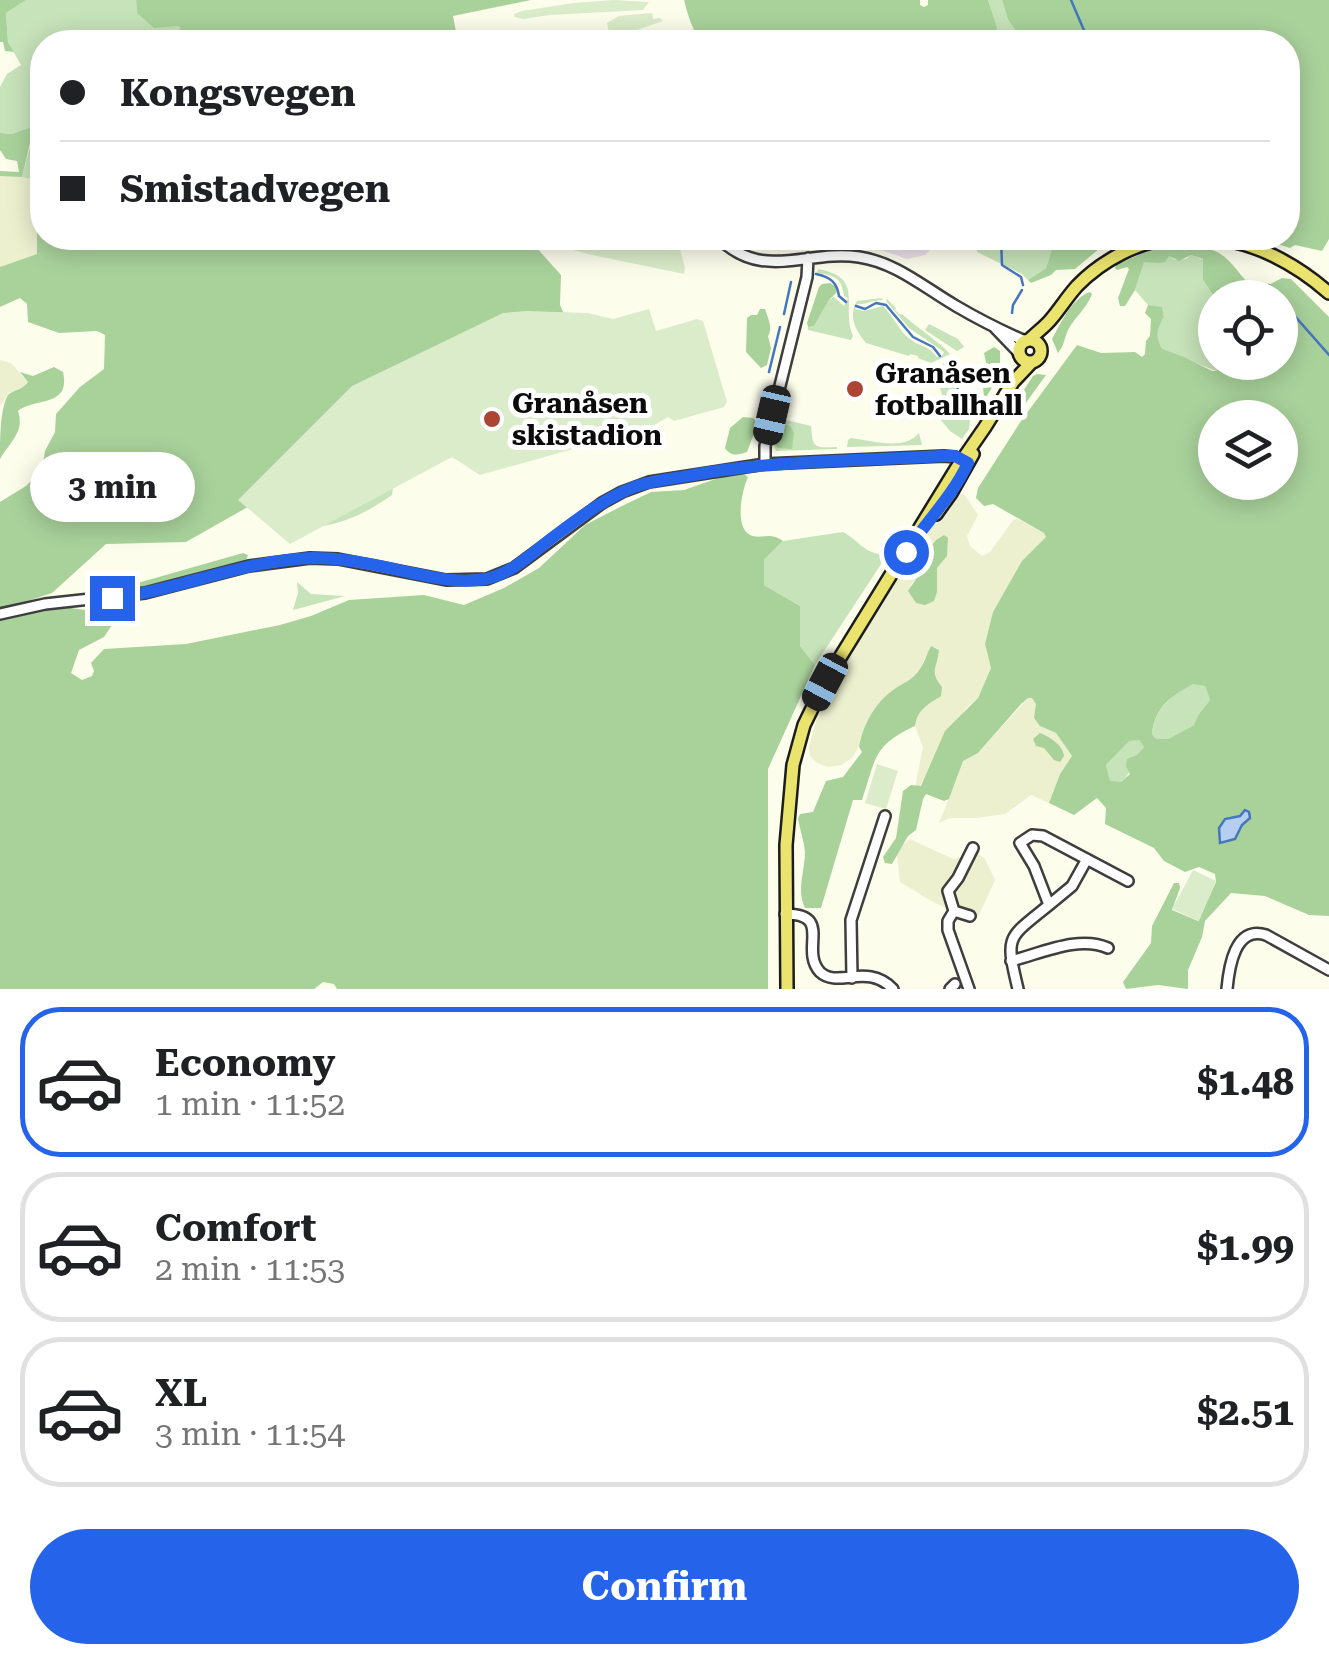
<!DOCTYPE html>
<html lang="en">
<head>
<meta charset="utf-8">
<style>
	:root { --surface:#fff; --page:#f6f6f6; --text:#202124; --muted:#757577; --line:#e0e0e0; --accent:#2563eb }
	body { margin:0; font-family:"Roboto Serif",serif; background:var(--page); color:var(--text); height:100vh; display:flex; flex-direction:column; font-size:38px; white-space:nowrap }
	* { box-sizing:border-box; margin:0 }
	p { font-size:32px; color:var(--muted) }
	.icon { flex:none; width:55px; height:55px; fill:none; stroke:currentColor; stroke-width:2; stroke-linecap:round; stroke-linejoin:round }
	.map { position:relative; height:989px; overflow:hidden }
	.side { display:flex; flex-direction:column; background:var(--surface); flex:1 }
	.side>* { flex:none }
	.top-card { position:absolute; left:30px; top:30px; width:1270px; height:220px; border-radius:40px; box-shadow:0 5px 25px #0003; display:grid; align-content:center; height:220px; padding:0 30px; background:var(--surface) }
	.buttons { position:absolute; left:1198px; top:280px; display:grid; gap:20px }
	.buttons a { display:grid; place-items:center; width:100px; height:100px; border-radius:50%; background:var(--surface); box-shadow:0 5px 25px #0003; font-size:50px }
	.end { position:absolute; width:45px; height:45px; margin:-22px; border:12px solid #2563eb; background:#fff; box-shadow:0 0 0 5px #fff }
	.from { border-radius:50% }
	.bubble { position:absolute; height:70px; border-radius:35px; background:var(--surface); box-shadow:0 5px 25px #0003; font-size:32px; font-weight:700; line-height:70px; text-align:center }
	.car { position:absolute; width:30px; height:60px; margin:-30px -15px; border-radius:12px; box-shadow:0 0 8px 2px #0007; background:linear-gradient(#222 24%,#8ab4d8 0 40%,#222 0 76%,#8ab4d8 0 86%,#222 0) }
	.top-card b { display:flex; align-items:center; gap:35px; height:95px; font-size:38px }
	.top-card b+b { border-top:2px solid var(--line) }
	.top-card i { width:25px; height:25px; background:var(--text) }
	ul { padding:18px 0 0; list-style:none }
	li { display:flex; align-items:center; gap:30px; height:150px; margin:0 20px 15px; padding:0 10px; border:5px solid var(--line); border-radius:40px }
	li div { flex:1 }
	li b { display:block; font-size:38px }
	li em { font-style:normal; font-weight:700 }
	li.on { border-color:var(--accent) }
	li>.icon { width:90px; height:90px; stroke-width:1.5 }
	.cta { display:flex; gap:20px; margin-top:auto; padding:20px 30px }
	.cta a { flex:1; height:115px; border-radius:60px; background:var(--accent); color:#fff; font-size:40px; font-weight:700; line-height:115px; text-align:center }
	.map>svg:first-child { display:block }
	.industrial { fill:#eae0e9 }
	.farmland { fill:#ecf0cf; fill-rule:evenodd }
	.green { fill:#c7e3ba }
	.forest { fill:#a9d29b; fill-rule:evenodd }
	.pitch { fill:#daecca }
	.water { fill:#b6ceef; stroke:#4576be; stroke-width:2.5 }
	.lines { fill:none; stroke-linecap:round; stroke-linejoin:round }
	.stream { stroke:#4576be; stroke-width:2.5 }
	.minor-casing { stroke:#3e3e3e; stroke-width:14 }
	.major-casing { stroke:#1c1c1c; stroke-width:16 }
	.minor { stroke:#fff; stroke-width:9 }
	.major { stroke:#eae46f; stroke-width:11 }
	.route { stroke:#2563eb; stroke-width:12 }
	.poi-dot { fill:#ac4533; stroke:#fff; stroke-width:4 }
	.labels { text-anchor:middle; dominant-baseline:central; stroke-width:10; stroke-linejoin:round; paint-order:stroke }
	.poi-label { font-size:28px; font-weight:bold; fill:#0b0b0b; stroke:#fff; text-anchor:start }
</style>
</head>
<body>
<div class="map">
<svg width="1329" height="989" viewBox="0 0 1329 989">
	<rect width="100%" height="100%" fill="#fdfdec"/>
	<path class="industrial" d="M856 238H943L925 255 907 259 878 249Z"/>
	<path class="farmland" d="M9 175 31 178 37 185V254L0 267V176Z
		M0 360 11 363 28 382 22 389 9 393 0 406Z
		M959 493 965 495 978 515 967 536 970 546 982 556 990 552 1013 520 1018 519 1044 533 1046 537 1022 561 985 644 991 668 978 698 965 709 920 786 915 787 923 747 915 726 917 717 940 684 935 679 934 672 939 651 936 647 926 656 920 669 912 679 898 687 860 739 859 747 852 758 841 765 828 767 817 763 810 756 809 747 816 721 843 668 922 540ZM937 567V592L910 586 920 573Z
		M1028 698H1033L1036 704 1040 726 1056 733 1072 756 1060 774 1049 803 1031 795 1005 814 977 818H950L939 823 956 781 960 766 963 761 978 753Z
		M910 839 953 859 977 853 985 859 995 880 979 915 974 920 933 902 900 882 897 855 901 846Z"/>
	<path class="green" d="M26 0H136L137 13 179 26 182 37 176 42H42V123L12 134 0 133V87L7 74 21 65 8 42 6 13Z
		M988 0H1002L1008 20 1024 42H992L996 28Z
		M42 132V178L37 185 31 179 22 177 33 135Z
		M977 238H1084L1052 249 1046 268 1028 280 1022 274 977 252Z
		M1191 255 1204 260 1203 280 1215 298V362L1225 363 1216 371 1161 349C1155 337 1157 329 1164 317L1162 308 1148 305 1135 290 1144 261 1155 262 1169 256 1175 260 1186 259Z
		M818 269C866 278 840 305 853 336L851 340 808 330V327L814 326 829 300 834 297 844 306 848 298 844 296C842 278 834 275 817 273Z
		M882 298 883 300C873 299 867 305 857 304L855 309 864 311 883 306C893 316 899 331 910 339 920 347 929 346 937 357L942 356 944 352 909 328 886 301 887 299 896 308 895 310 900 315 902 314C916 327 941 343 950 354L931 363 918 358V356L910 354 909 356 866 343C855 330 848 316 857 301Z
		M929 324 958 339 964 347 957 351 925 330Z
		M944 363 955 382 957 402 970 420 969 429 962 439 950 431 940 419 942 394 934 372Z
		M778 418 811 426C813 448 813 448 837 447V449L776 451 774 445Z
		M919 433 922 445 847 447 848 440 851 438C874 441 904 451 919 433Z
		M457 451 393 487 392 495C367 512 347 523 316 527Z
		M843 532C855 538 865 553 880 554L885 558 815 665 800 646V606L764 585V560L783 541Z
		M297 582 311 594 345 596 293 610 298 593Z
		M1193 683 1205 686 1210 700 1198 715 1194 725 1168 739H1156L1152 734C1155 708 1171 696 1193 683Z
		M1129 740H1139L1144 747C1134 758 1133 772 1121 782H1109L1106 765Z"/>
	<path class="forest" d="M0 0H26L6 13 8 42 14 52 5 51 3 42H0Z
		M136 0H531L453 16 458 42H176L182 37 179 26 154 28 137 13Z
		M684 0H920V5L924 7 928 5V0H988L997 28 992 42H705C692 34 688 14 684 0Z
		M1002 0H1329V239L1322 251 1295 245 1290 248 1259 238H1288V42H1111L1090 30 1060 42H1024L1008 20Z
		M42 123V132L32 135 22 177 0 176V171L19 172 17 161 6 159 0 150V133L12 134Z
		M42 178V238H507L536 247 561 275 560 305 569 325 186 542 106 544 52 593 0 610V502L26 486 42 469 45 451 55 432 56 414 80 387 104 369 105 335 97 331 59 333 28 322 27 304 20 298 0 307V267L37 254V185Z
		M1084 238H1112L1075 269 1056 270 1051 275 1031 283 1028 280 1046 268 1052 249Z
		M1173 245C1192 245 1213 245 1228 260 1238 270 1245 282 1257 291L1282 278 1291 279 1329 317V916L1309 915 1265 896 1231 893 1205 921 1202 937 1188 970V989L1158 985 1126 989 1123 982 1151 943 1152 926 1174 883H1179L1180 888 1172 910 1198 921 1216 882 1215 874 1199 867 1185 872 1164 861 1154 848 1105 824 1106 808 1097 798 1074 815 1049 803 1060 774 1072 756 1056 733 1040 726 1034 718 1036 704 1032 698H1028L1021 704 978 753 963 761 949 799 944 801 926 794 923 799 916 830 908 836 892 864 885 863 883 857 896 838 903 791 911 785 921 786 945 731 978 698 991 668 985 644 993 612 1022 561 1046 537 1044 533 993 504 984 506 976 498 978 488 1021 421 1077 345 1101 353 1135 352 1142 357 1145 354 1146 341 1150 336 1151 319 1145 313 1148 305 1162 307 1164 317C1157 329 1155 337 1162 349L1184 357 1212 371H1216L1225 363 1280 362V298H1215L1203 280V259L1191 255 1179 261 1169 256 1165 262 1158 263 1144 262 1135 290 1125 306H1120L1118 298 1129 269 1127 267 1117 270 1115 268 1116 265 1145 252ZM1215 418H1280V482H1215ZM1193 684 1205 686 1210 700 1198 715 1194 725 1168 739H1156L1152 734C1155 707 1171 696 1193 684ZM1139 740 1144 747 1137 755 1127 759 1126 766 1130 774 1121 782 1110 781 1106 765 1129 741ZM1240 815 1242 825 1235 839 1219 841V828L1225 820Z
		M830 283 836 287 837 292 829 300 814 326 808 327 807 323 819 287 822 284Z
		M1090 292 1092 294C1087 308 1075 317 1068 330 1064 339 1064 346 1058 353L1052 339C1061 323 1072 298 1090 292Z
		M760 309H765C768 318 773 328 768 336L771 348 767 365 761 368 746 352 747 318 751 315H757Z
		M994 347 1000 351V375L986 397H984L983 387 988 372 984 353Z
		M54 367 63 372C71 408 35 397 18 411 25 432 10 442 0 459 0 441 0 408 8 395 15 389 21 391 28 382L20 372 33 376Z
		M1037 374 1046 375 1023 407 1015 412 1012 408 1033 376Z
		M743 417 753 418 758 423 747 452C738 455 731 457 725 448L730 428Z
		M783 424 791 427 794 433 792 449 778 448 775 444 777 426Z
		M743 473 748 477C742 490 734 526 750 535 761 540 769 531 783 541L764 560V585L800 606V646L815 665 768 769V989H337L334 984 323 982 314 989H0V619L57 606 107 613 114 622 104 637 79 650 71 673 82 680 92 676 94 671 91 663 104 649 186 644 280 625 311 616 349 600 424 595 464 605 504 588 539 568 585 525 622 506 651 492 684 490 724 476Z
		M944 535 948 538 947 556 937 568V592L934 601 925 605 916 603 908 591 920 573 919 561 936 540Z
		M243 553 248 555 246 561 241 564 141 589 87 593V589L134 584Z
		M931 646 939 650C937 669 929 671 942 687L941 696C927 705 918 709 915 726 872 746 876 759 862 800H853L821 908H805C796 890 805 871 805 852 804 841 800 830 798 819L800 814 813 812 826 781 843 777 862 752 859 747C863 724 876 701 896 688 903 683 910 681 916 674 923 667 926 656 931 646Z
		M1040 733C1050 737 1063 745 1064 756L1060 762 1054 760 1044 748 1036 746 1033 739Z"/>
	<path class="pitch" d="M613 0 649 2 643 10 550 15 523 19 515 17 514 14 522 11 574 3Z
		M652 13 653 19 660 18 663 21 628 33 609 32 607 23 619 16Z
		M527 238H677L685 268 684 274 592 255Z
		M649 309 656 331 697 319 703 321 727 402 724 407 674 421 668 417 651 427 480 475 452 457 290 544 238 500 352 386 503 313 526 311 587 313 613 319Z
		M877 764 898 771 886 809 865 803Z
		M1193 870 1216 881 1199 921 1172 909Z"/>
	<path class="water" d="M1245 810 1249 812 1250 818 1242 825 1235 839 1220 843 1219 828 1225 819 1240 816Z"/>
	<g class="lines">
		<path class="stream" d="M1071 0 1089 42
			M1001 238 1002 265 1021 277 1023 285
			M1268 238 1269 239
			M816 274C830 277 837 282 839 296L846 302
			M1269 285 1275 298
			M1280 303 1285 305 1329 355
			M856 306 865 309 876 303 886 305 913 337 933 347 940 356
			M1012 313 1013 305 1022 290
			M784 314 791 282
			M947 365 957 382 959 404 974 412
			M769 372 780 327"/>
		<defs>
			<path id="minor" d="M719 238C762 282 808 249 859 257 895 262 925 288 956 306 978 319 1002 331 1025 341
				M995 328 1018 352
				M765 464V446L807 277 808 258
				M0 614 45 604 145 593 249 566 310 558 338 559 446 580 487 579 514 568 602 503 622 492 649 482 765 464 944 456 955 457 968 463
				M1087 859 1072 886 1049 905 1034 866 1020 843 1032 835 1043 836 1128 881
				M954 911 970 916
				M785 914C834 914 799 949 820 972 838 989 867 962 893 989
				M1011 961C1042 953 1079 935 1108 948
				M852 978 851 920 885 816
				M950 989 955 984
				M969 989 948 930V921L954 911 948 891 958 878 973 848
				M1018 989C1005 935 1007 939 1049 905
				M1227 989C1229 967 1235 925 1266 935L1329 970"/>
			<path id="major" d="M1210 238C1254 241 1296 264 1329 293
				M1019 351a11 11 0 1 1 22 0a11 11 0 1 1-22 0Z
				M1029 340C1037 332 1046 326 1052 318 1061 307 1068 296 1077 286 1102 260 1140 240 1176 238
				M936 514 951 493 973 454
				M787 989 786 845 793 765 804 725 825 682 956 469 985 427 1013 382 1031 363"/>
		</defs>
		<use href="#minor" class="minor-casing"/>
		<use href="#major" class="major-casing"/>
		<use href="#minor" class="minor"/>
		<use href="#major" class="major"/>
	</g>
	<g class="lines">
		<path class="route" d="M112 598C180 590 244 560 313 558 343 558 374 564 403 571 431 577 458 584 486 579 514 573 534 551 556 535 580 517 606 498 634 487 653 480 674 479 693 475 776 460 860 461 944 456H955L968 463C952 497 926 522 906 552"/>
	</g>
	<g class="poi-dot">
		<circle cx="855" cy="389" r="10"/>
		<circle cx="492" cy="419" r="10"/>
	</g>
	<g class="labels">
		<g class="poi-label">
			<text x="875" y="373">Granåsen<tspan x="875" dy="32">fotballhall</tspan></text>
			<text x="512" y="403">Granåsen<tspan x="512" dy="32">skistadion</tspan></text>
		</g>
	</g>
</svg>
<div class="buttons">
<a><svg class="icon" aria-label="locate" viewBox="0 0 24 24"><circle cx="12" cy="12" r="6"/><path d="M12 2v4M12 18v4M2 12h4M18 12h4"/></svg></a>
<a><svg class="icon" aria-label="layers" viewBox="0 0 24 24"><path d="M12 4l9 5-9 5-9-5zM3 14l9 5 9-5"/></svg></a>
</div>
<i class="end from" style="left:906px;top:552px"></i>
<i class="end" style="left:112px;top:598px"></i>
<div class="bubble" style="left:30px;top:452px;width:165px">3 min</div>
<i class="car" style="left:772px;top:415px;rotate:193deg"></i>
<i class="car" style="left:825px;top:682px;rotate:208deg"></i>
<div class="top-card">
<b><i class="from"></i>Kongsvegen</b>
<b><i></i>Smistadvegen</b>
</div>
</div>
<section class="side">
<ul>
<li class="on"><svg class="icon" aria-label="car" viewBox="0 0 24 24"><path d="M5 17H2v-5l4-1 3-4h7l3 4 3 1v5h-3M9 17h6M6 11h13"/><circle cx="7" cy="17" r="2"/><circle cx="17" cy="17" r="2"/></svg><div><b>Economy</b><p>1 min · 11:52</p></div><em>$1.48</em></li>
<li><svg class="icon" aria-label="car" viewBox="0 0 24 24"><path d="M5 17H2v-5l4-1 3-4h7l3 4 3 1v5h-3M9 17h6M6 11h13"/><circle cx="7" cy="17" r="2"/><circle cx="17" cy="17" r="2"/></svg><div><b>Comfort</b><p>2 min · 11:53</p></div><em>$1.99</em></li>
<li><svg class="icon" aria-label="car" viewBox="0 0 24 24"><path d="M5 17H2v-5l4-1 3-4h7l3 4 3 1v5h-3M9 17h6M6 11h13"/><circle cx="7" cy="17" r="2"/><circle cx="17" cy="17" r="2"/></svg><div><b>XL</b><p>3 min · 11:54</p></div><em>$2.51</em></li>
</ul>
<div class="cta"><a>Confirm</a></div>
</section>
</body>
</html>
